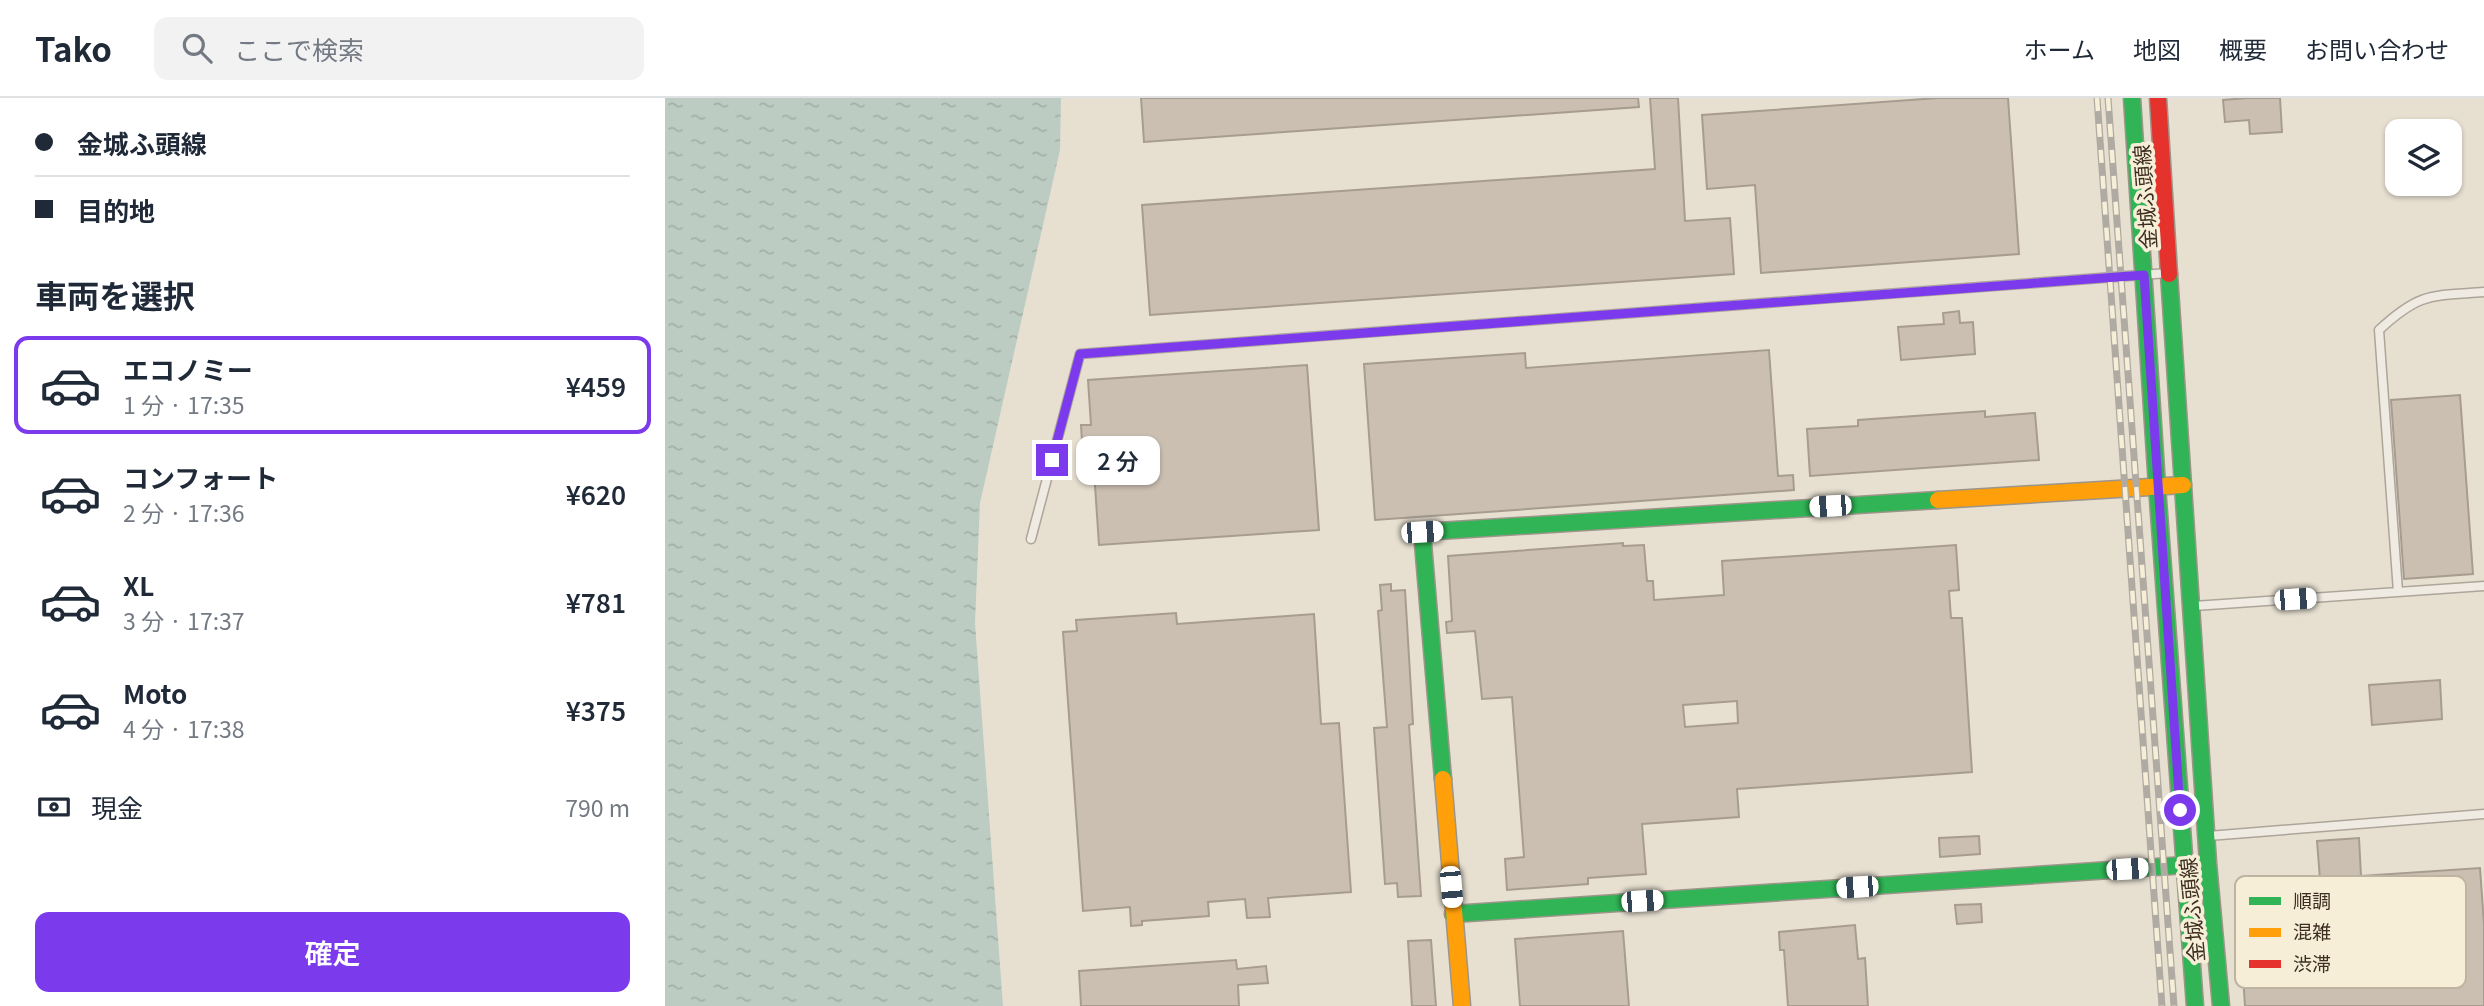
<!DOCTYPE html>
<html lang="ja">
<head>
<meta charset="utf-8">
<style>
	:root { --surface:#fff; --page:#f2f2f3; --text:#1f2937; --muted:#747a83; --line:#e0e1e3; --accent:#7c3aed }
	body { margin:0; font-family:Georgia,"Noto Sans JP",serif; background:var(--page); color:var(--text); height:100vh; display:flex; flex-direction:column; font-size:26px; white-space:nowrap }
	* { box-sizing:border-box; margin:0 }
	p { font-size:23px; color:var(--muted) }
	.icon { flex:none; width:38px; height:38px; fill:none; stroke:currentColor; stroke-width:2; stroke-linecap:round; stroke-linejoin:round }
	.map { position:relative; flex:1; overflow:hidden }
	.sheet { display:flex; flex-direction:column; background:var(--surface); width:665px }
	.sheet>* { flex:none }
	.guide { display:grid; align-content:center; height:154px; padding:0 35px; background:var(--surface) }
	.fabs { position:absolute; left:1720px; top:21px; display:grid; gap:14px }
	.fabs a { display:grid; place-items:center; width:77px; height:77px; border-radius:14px; background:var(--surface); box-shadow:0 2px 5px #0004; font-size:35px }
	.end { position:absolute; width:32px; height:32px; margin:-16px; border:9px solid #7c3aed; background:#fff; box-shadow:0 0 0 4px #fff }
	.from { border-radius:50% }
	.bubble { position:absolute; height:49px; border-radius:14px; background:var(--surface); box-shadow:0 2px 5px #0004; font-size:23px; font-weight:600; line-height:49px; text-align:center }
	.car { position:absolute; width:21px; height:42px; margin:-21px -10px; border-radius:9px; box-shadow:0 0 5px 2px #0007; background:linear-gradient(#fff 24%,#345 0 40%,#fff 0 76%,#345 0 86%,#fff 0) }
	.guide b { display:flex; align-items:center; gap:24px; height:66px; font-size:26px }
	.guide b+b { border-top:2px solid var(--line) }
	.guide i { width:18px; height:18px; background:var(--text) }
	ul { padding:0; list-style:none }
	li { display:flex; align-items:center; gap:21px; height:98px; margin:0 14px 10px; padding:0 21px; border:4px solid transparent; border-radius:14px }
	li div { flex:1 }
	li b { display:block; font-size:26px }
	li em { font-style:normal; font-weight:600 }
	li.active { border-color:var(--accent) }
	li>.icon { width:63px; height:63px; stroke-width:1.5 }
	h2 { padding:0 35px; font-size:32px; line-height:84px }
	.pay { display:flex; align-items:center; gap:18px; height:77px; padding:0 35px; font-size:26px }
	.pay p { margin-inline-start:auto }
	.button { display:flex; gap:14px; margin-top:auto; padding:14px 35px }
	.button a { flex:1; height:80px; border-radius:14px; background:var(--accent); color:#fff; font-size:28px; font-weight:600; line-height:80px; text-align:center }
	header { display:flex; align-items:center; gap:42px; box-sizing:border-box; height:98px; padding:0 35px; background:var(--surface); border-bottom:2px solid var(--line) }
	header strong { font-size:33px }
	nav { display:flex; gap:38px; margin-inline-start:auto; font-size:24px }
	.search { width:490px; height:63px; background:var(--page); display:flex; align-items:center; gap:18px; box-sizing:border-box; padding:0 24px; border-radius:14px; color:var(--muted); font-size:26px }
	main { display:flex; flex:1; min-height:0 }
	.map>svg:first-child { display:block }
	.water { fill:url(#water-ripples) }
	.building { fill:#cbbfb2; stroke:#a89c90; stroke-width:2; fill-rule:evenodd }
	.lines { fill:none; stroke-linecap:round; stroke-linejoin:round }
	.lane-casing { stroke:#ada599; stroke-width:11 }
	.fast-casing { stroke:#9c958a; stroke-width:19 }
	.slow-casing { stroke:#9c958a; stroke-width:19 }
	.jam-casing { stroke:#9c958a; stroke-width:19 }
	.lane { stroke:#efebe3; stroke-width:8 }
	.fast { stroke:#30b455; stroke-width:16 }
	.slow { stroke:#ff9f0a; stroke-width:16 }
	.jam { stroke:#e5322d; stroke-width:16 }
	.rail-casing { stroke:#afaaa2; stroke-width:7 }
	.rail { stroke:#f7eed8; stroke-width:4.5; stroke-dasharray:13; stroke-linecap:butt }
	.route { stroke:#7c3aed; stroke-width:9 }
	.labels { text-anchor:middle; dominant-baseline:central; stroke-width:7; stroke-linejoin:round; paint-order:stroke }
	.street-label { font-size:21px; fill:#3d2e20; stroke:#f7eed8 }
	.key { fill:#f7eed8; stroke:#bfb4a1; stroke-width:2 }
	.key-label { font-size:19px; fill:#3d2e20 }
</style>
</head>
<body>
<header>
<strong>Tako</strong>
<div class="search"><svg class="icon" aria-label="search" viewBox="0 0 24 24"><circle cx="10" cy="10" r="6"/><path d="M15 15l6 6"/></svg>ここで検索</div>
<nav><a>ホーム</a><a>地図</a><a>概要</a><a>お問い合わせ</a></nav>
</header>
<main>
<section class="sheet">
<div class="guide">
<b><i class="from"></i>金城ふ頭線</b>
<b><i></i>目的地</b>
</div>
<h2>車両を選択</h2>
<ul>
<li class="active"><svg class="icon" aria-label="car" viewBox="0 0 24 24"><path d="M5 17H2v-5l4-1 3-4h7l3 4 3 1v5h-3M9 17h6M6 11h13"/><circle cx="7" cy="17" r="2"/><circle cx="17" cy="17" r="2"/></svg><div><b>エコノミー</b><p>1 分 · 17:35</p></div><em>¥459</em></li>
<li><svg class="icon" aria-label="car" viewBox="0 0 24 24"><path d="M5 17H2v-5l4-1 3-4h7l3 4 3 1v5h-3M9 17h6M6 11h13"/><circle cx="7" cy="17" r="2"/><circle cx="17" cy="17" r="2"/></svg><div><b>コンフォート</b><p>2 分 · 17:36</p></div><em>¥620</em></li>
<li><svg class="icon" aria-label="car" viewBox="0 0 24 24"><path d="M5 17H2v-5l4-1 3-4h7l3 4 3 1v5h-3M9 17h6M6 11h13"/><circle cx="7" cy="17" r="2"/><circle cx="17" cy="17" r="2"/></svg><div><b>XL</b><p>3 分 · 17:37</p></div><em>¥781</em></li>
<li><svg class="icon" aria-label="car" viewBox="0 0 24 24"><path d="M5 17H2v-5l4-1 3-4h7l3 4 3 1v5h-3M9 17h6M6 11h13"/><circle cx="7" cy="17" r="2"/><circle cx="17" cy="17" r="2"/></svg><div><b>Moto</b><p>4 分 · 17:38</p></div><em>¥375</em></li>
</ul>
<div class="pay"><svg class="icon" aria-label="cash" viewBox="0 0 24 24"><path d="M3 7h18v10H3z"/><circle cx="12" cy="12" r="2"/></svg>現金<p>790 m</p></div>
<div class="button"><a>確定</a></div>
</section>
<div class="map">
<svg width="1819" height="908" viewBox="0 0 1819 908">
	<defs>
		<pattern id="water-ripples" width="26" height="14" patternUnits="userSpaceOnUse" patternTransform="scale(1.75)"><rect width="26" height="14" fill="#bcccc2"/><path d="M2 4q2-2 4 0t4 0M15 11q2-2 4 0t4 0" fill="none" stroke="#a2b0a6"/></pattern>
	</defs>
	<rect width="100%" height="100%" fill="#e7e0d1"/>
	<path class="water" d="M0 0H396L395 52 315 405 310 525 338 908H0Z"/>
	<path class="building" d="M476 0H973L974 9 479 44Z
		M985 0H1013L1020 123 1065 120 1069 176 485 217 477 107 990 71Z
		M1273 0H1343L1354 156 1096 175 1090 87 1042 91 1037 17Z
		M1582 0H1615L1617 34 1585 36 1584 22 1560 24 1558 2Z
		M1294 213 1295 225 1308 224 1310 256 1236 262 1233 229 1279 226 1278 215Z
		M1104 252 1113 378 1128 377 1129 392 710 422 699 266 860 255 861 270Z
		M642 267 654 432 434 447 427 343 417 344 416 327H426L423 282Z
		M1795 297 1808 476 1739 481 1726 302Z
		M1320 313V319L1370 315 1374 362 1145 378 1142 331 1193 328V322Z
		M958 445V448L979 447 982 483H988L989 502 1059 497 1057 463 1291 447 1294 492 1284 493 1286 520H1297L1307 674 1072 691 1074 719 977 726 981 776 923 780V786L842 792 840 761 859 759 847 599 817 601 810 533 782 535 781 524 787 523 783 458ZM1072 603 1073 625 1020 629 1018 607Z
		M726 486V493L740 492 748 626 744 627 756 798 733 799 732 785 720 786 709 630 722 629 713 513 717 512 715 487Z
		M511 515 512 526 649 516 656 626 674 625 686 794 603 800 605 819 582 820 580 801 543 804 544 818 477 823V827L466 828 465 809 418 813 398 534 412 533 411 522Z
		M1775 582 1777 621 1707 627 1704 587Z
		M1314 738 1315 756 1275 759 1274 740Z
		M1694 740 1696 778 1815 770 1819 826V908H1580L1573 802 1586 801 1585 786 1655 781 1652 743Z
		M1316 806 1317 824 1292 826 1290 807Z
		M1190 827 1193 861 1200 860 1203 908H1123L1119 852H1115L1114 834Z
		M958 833 964 908H855L850 841Z
		M766 842 771 908H747L743 843Z
		M571 862 572 871 601 868 603 885 573 887 574 908H416L414 873Z"/>
	<g class="lines">
		<defs>
			<path id="lane" d="M366 441 415 256 1503 175
				M1733 494 1714 232C1755 194 1766 198 1819 194
				M1529 508 1819 488
				M1543 738 1819 716"/>
			<path id="fast" d="M1467 0 1492 388 1530 908
				M1504 176 1543 765 1556 908
				M778 681 757 434 1273 402
				M788 816 1536 766"/>
			<path id="slow" d="M1273 402 1518 387
				M778 681 797 908"/>
			<path id="jam" d="M1493 0 1504 176"/>
		</defs>
		<use href="#lane" class="lane-casing"/>
		<use href="#fast" class="fast-casing"/>
		<use href="#slow" class="slow-casing"/>
		<use href="#jam" class="jam-casing"/>
		<use href="#lane" class="lane"/>
		<use href="#fast" class="fast"/>
		<use href="#slow" class="slow"/>
		<use href="#jam" class="jam"/>
		<defs>
			<path id="rail" d="M1432 0 1497 908
				M1443 0 1509 908"/>
		</defs>
		<use href="#rail" class="rail-casing"/>
		<use href="#rail" class="rail"/>
	</g>
	<g class="lines">
		<path class="route" d="M387 362 415 256 1479 177 1515 712"/>
	</g>
	<g class="labels">
		<g class="street-label">
			<text transform="translate(1479 99) rotate(-94)">金城ふ頭線</text>
			<text transform="translate(1526 812) rotate(-95)">金城ふ頭線</text>
		</g>
	</g>
	<rect x="1570" y="778" width="231" height="112" rx="10" class="key"/>
	<rect x="1584" y="799" width="32" height="8" fill="#30b455"/>
	<rect x="1584" y="830" width="32" height="9" fill="#ff9f0a"/>
	<rect x="1584" y="862" width="32" height="8" fill="#e5322d"/>
	<g class="key-label">
		<text x="1628" y="810">順調</text>
		<text x="1628" y="841">混雑</text>
		<text x="1628" y="873">渋滞</text>
	</g>
</svg>
<div class="fabs">
<a><svg class="icon" aria-label="layers" viewBox="0 0 24 24"><path d="M12 4l9 5-9 5-9-5zM3 14l9 5 9-5"/></svg></a>
</div>
<i class="end from" style="left:1515px;top:712px"></i>
<i class="end" style="left:387px;top:362px"></i>
<div class="bubble" style="left:411px;top:338px;width:84px">2 分</div>
<i class="car" style="left:1165px;top:408px;rotate:266deg"></i>
<i class="car" style="left:757px;top:434px;rotate:86deg"></i>
<i class="car" style="left:1630px;top:501px;rotate:86deg"></i>
<i class="car" style="left:1462px;top:771px;rotate:86deg"></i>
<i class="car" style="left:786px;top:789px;rotate:175deg"></i>
<i class="car" style="left:1192px;top:789px;rotate:266deg"></i>
<i class="car" style="left:977px;top:803px;rotate:86deg"></i>
</div>
</main>
</body>
</html>
